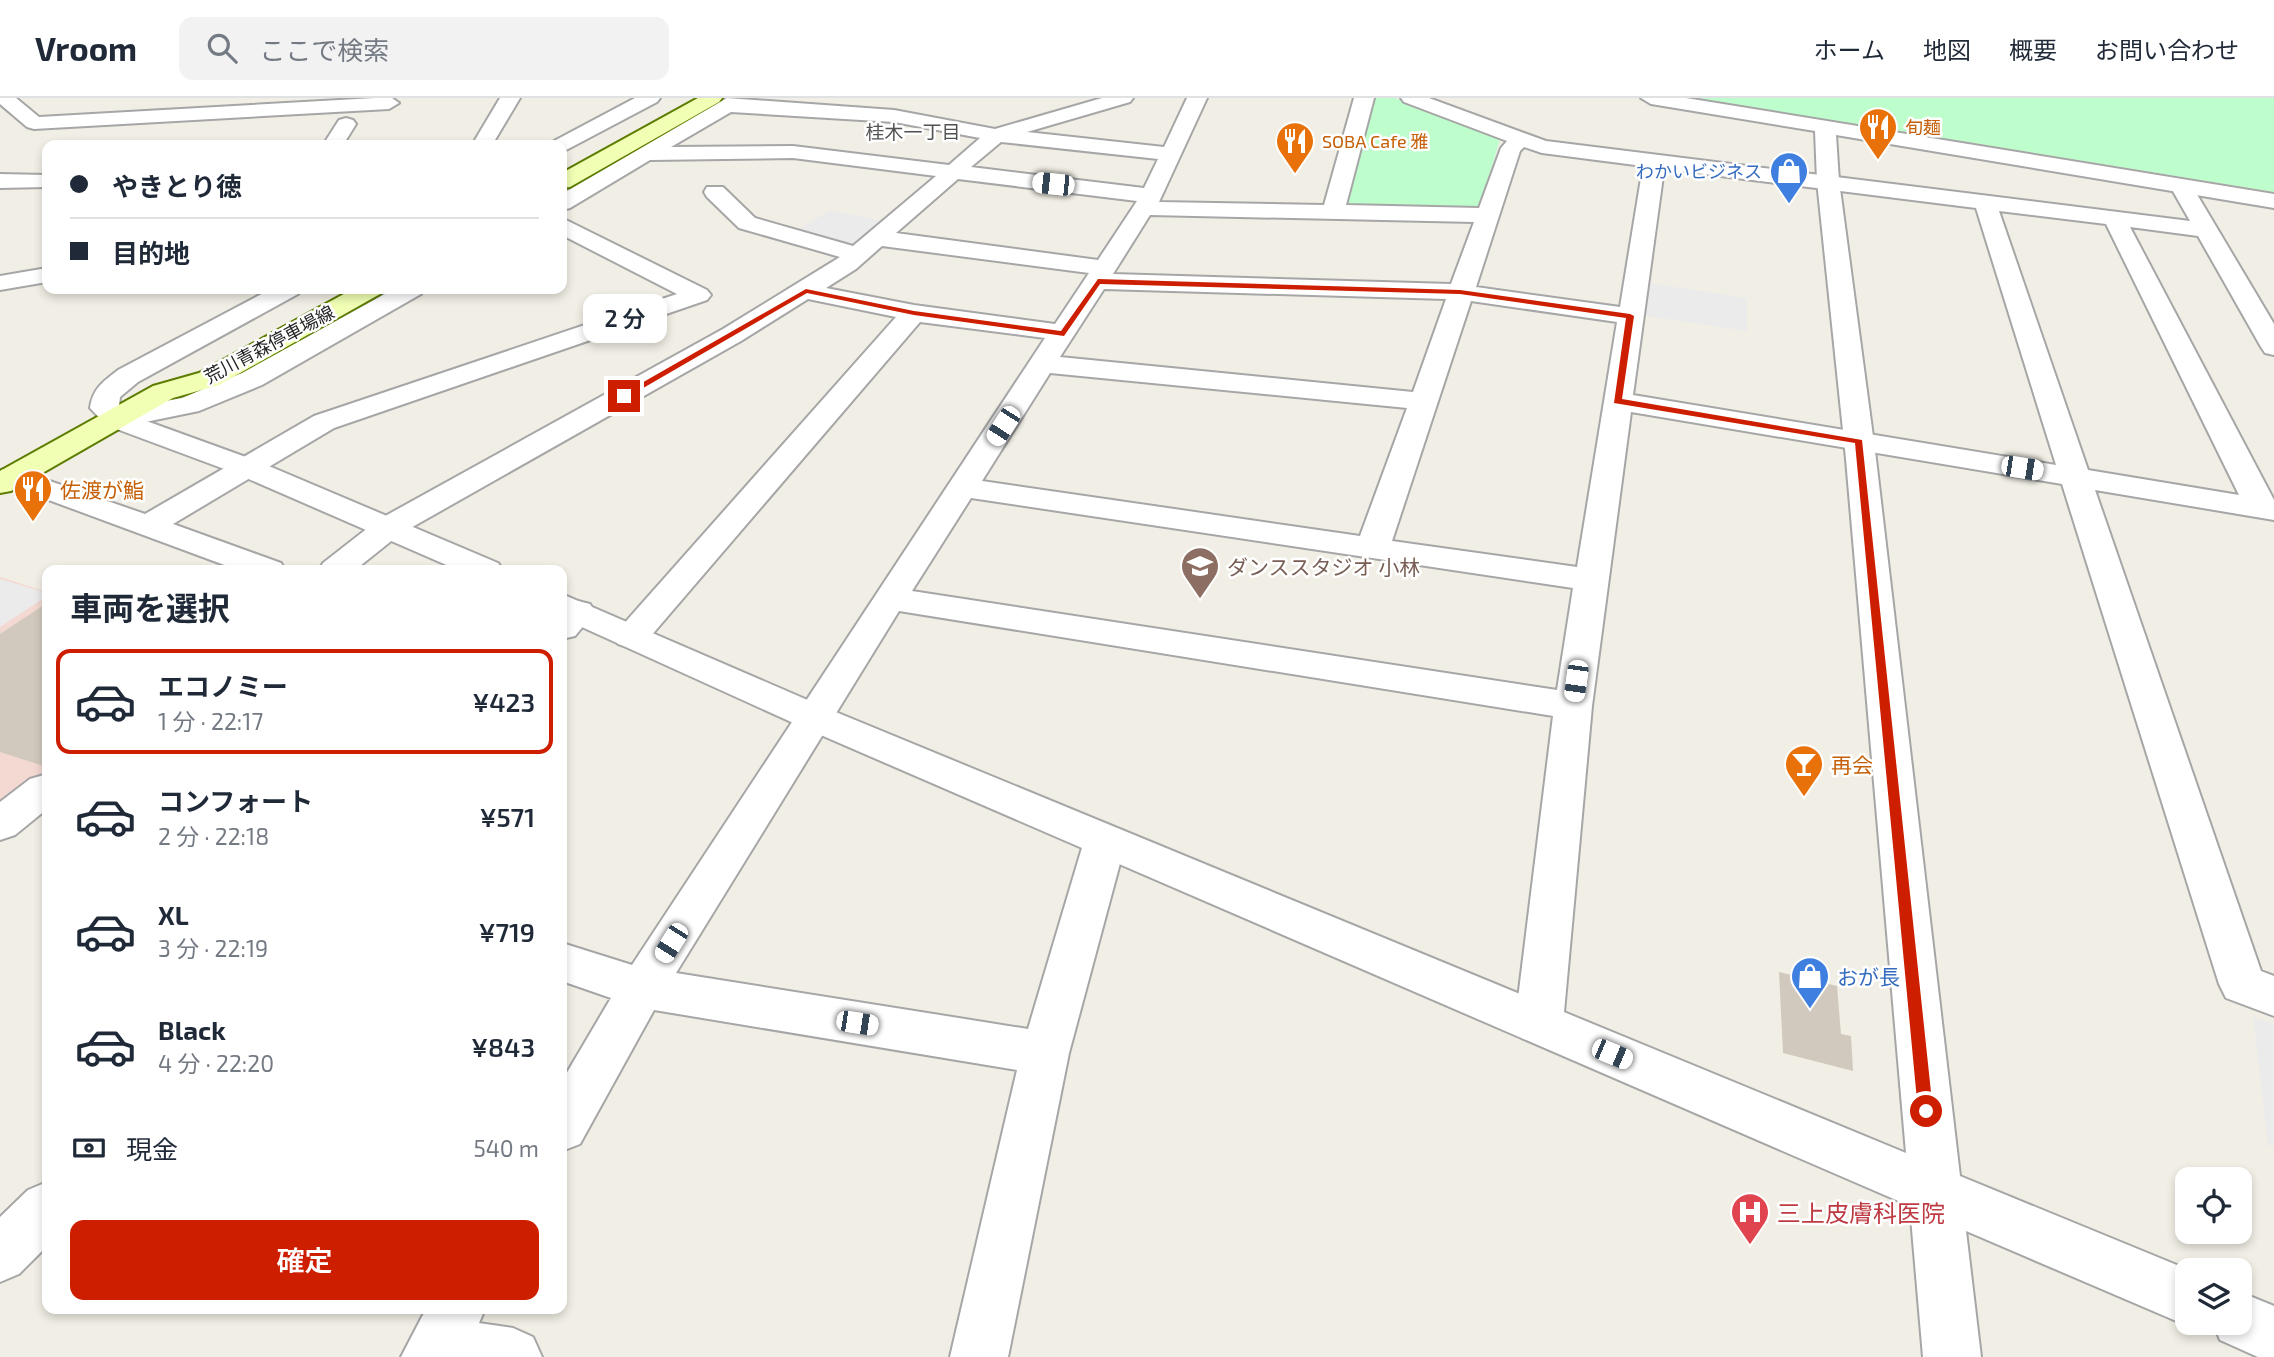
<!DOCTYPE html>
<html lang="ja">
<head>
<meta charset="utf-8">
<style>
	:root { --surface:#fff; --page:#f2f2f3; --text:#1f2937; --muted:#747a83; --line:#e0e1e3; --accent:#ce1e00 }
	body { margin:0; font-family:"Exo 2","Noto Sans JP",sans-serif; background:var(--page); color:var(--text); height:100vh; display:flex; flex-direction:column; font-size:26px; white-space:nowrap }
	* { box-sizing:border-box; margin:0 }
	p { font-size:23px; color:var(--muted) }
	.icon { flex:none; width:38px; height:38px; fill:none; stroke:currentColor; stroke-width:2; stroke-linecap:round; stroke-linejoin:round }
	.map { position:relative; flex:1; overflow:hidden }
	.side { position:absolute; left:42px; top:467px; width:525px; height:749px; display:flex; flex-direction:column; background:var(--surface); border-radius:14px; box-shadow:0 4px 10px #0003 }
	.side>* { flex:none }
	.banner { position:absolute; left:42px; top:42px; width:525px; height:154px; border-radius:14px; box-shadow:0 4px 10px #0003; display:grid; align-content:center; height:154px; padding:0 28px; background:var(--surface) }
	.fabs { position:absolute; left:2175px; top:1069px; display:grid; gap:14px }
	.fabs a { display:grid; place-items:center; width:77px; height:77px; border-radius:14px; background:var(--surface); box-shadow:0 4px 10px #0003; font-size:35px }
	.end { position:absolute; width:32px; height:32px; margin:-16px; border:9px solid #ce1e00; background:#fff; box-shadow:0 0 0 4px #fff }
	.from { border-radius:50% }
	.bubble { position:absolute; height:49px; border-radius:14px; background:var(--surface); box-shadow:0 4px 10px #0003; font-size:23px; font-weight:600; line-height:49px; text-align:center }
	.car { position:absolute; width:21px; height:42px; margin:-21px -10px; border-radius:9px; box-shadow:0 0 5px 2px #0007; background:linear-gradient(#fff 24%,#345 0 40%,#fff 0 76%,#345 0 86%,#fff 0) }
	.banner b { display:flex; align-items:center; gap:24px; height:66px; font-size:26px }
	.banner b+b { border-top:2px solid var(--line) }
	.banner i { width:18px; height:18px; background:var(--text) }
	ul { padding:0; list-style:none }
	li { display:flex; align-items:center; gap:21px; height:105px; margin:0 14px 10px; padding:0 14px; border:4px solid transparent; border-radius:14px }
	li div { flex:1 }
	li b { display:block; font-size:26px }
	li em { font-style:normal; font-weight:600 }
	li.on { border-color:var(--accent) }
	li>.icon { width:63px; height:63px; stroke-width:1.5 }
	h2 { padding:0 28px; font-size:32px; line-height:84px }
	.pay { display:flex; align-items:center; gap:18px; height:77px; padding:0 28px; font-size:26px }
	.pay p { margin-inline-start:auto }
	.button { display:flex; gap:14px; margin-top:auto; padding:14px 28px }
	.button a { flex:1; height:80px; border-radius:14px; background:var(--accent); color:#fff; font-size:28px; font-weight:600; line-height:80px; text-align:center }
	header { display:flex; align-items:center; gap:42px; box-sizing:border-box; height:98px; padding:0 35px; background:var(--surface); border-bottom:2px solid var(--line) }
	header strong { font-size:33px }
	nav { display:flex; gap:38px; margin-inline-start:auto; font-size:24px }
	.search { width:490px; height:63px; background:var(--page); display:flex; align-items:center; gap:18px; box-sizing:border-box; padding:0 24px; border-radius:14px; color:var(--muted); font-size:26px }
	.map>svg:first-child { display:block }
	.commercial { fill:#f3d9d2 }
	.park { fill:#befecd }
	.parking { fill:#ebebeb }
	.building { fill:#d1c9bd }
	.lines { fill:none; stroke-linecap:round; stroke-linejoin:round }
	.minor-casing { stroke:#a6a6a6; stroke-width:4 }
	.tertiary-casing { stroke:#a6a6a6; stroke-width:4 }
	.secondary-casing { stroke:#5d7c00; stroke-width:4 }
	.minor { fill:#fff; fill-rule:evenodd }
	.tertiary { fill:#fff; fill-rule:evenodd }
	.secondary { fill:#f0ffb4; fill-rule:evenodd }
	.route { fill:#ce1e00 }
	.labels { text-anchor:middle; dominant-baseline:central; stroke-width:5; stroke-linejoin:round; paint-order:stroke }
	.far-food-label { font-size:18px; fill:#c56008; stroke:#fff; text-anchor:start }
	.far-shop-label { font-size:18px; fill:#366cbe; stroke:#fff; text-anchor:end }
	.far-street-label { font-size:18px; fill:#1f1f1f; stroke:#fff }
	.far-neighbourhood-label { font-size:19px; fill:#525252; stroke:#fff }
	.food-label { font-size:21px; fill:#c56008; stroke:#fff; text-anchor:start }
	.education-label { font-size:21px; fill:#785e54; stroke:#fff; text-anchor:start }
	.shop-label { font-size:21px; fill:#366cbe; stroke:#fff; text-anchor:start }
	.near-health-label { font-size:24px; fill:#be3a42; stroke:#fff; text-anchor:start }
</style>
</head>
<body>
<header>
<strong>Vroom</strong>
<div class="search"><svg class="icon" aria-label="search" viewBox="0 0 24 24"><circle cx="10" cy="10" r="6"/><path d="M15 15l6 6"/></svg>ここで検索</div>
<nav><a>ホーム</a><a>地図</a><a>概要</a><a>お問い合わせ</a></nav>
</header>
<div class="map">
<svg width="2274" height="1259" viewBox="0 0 2274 1259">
	<rect width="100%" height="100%" fill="#f1efe5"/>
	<path class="commercial" d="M0 479 47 494V672L3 705 0 704Z"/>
	<path class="park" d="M1372 0H1395L1500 41 1480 110 1468 112 1349 110 1343 107Z
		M1694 0H2274V94Z"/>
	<path class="parking" d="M830 112 887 124 851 149 798 132Z
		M1649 185 1747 200V233L1645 218Z
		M0 481 47 495V498L0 529Z
		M2253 919 2274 926V1049L2268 1047Z"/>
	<path class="building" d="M47 505V669L0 654V536Z
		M1779 874 1837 888 1841 936 1851 938 1853 973 1783 955Z"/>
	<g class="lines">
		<defs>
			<path id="minor" d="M0 0H16L39 19 375 0H392L399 5 389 11 34 31 27 29 0 6Z
				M500 0H520L492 47H472Z
				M635 0H660L657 4 568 51 562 53V47H551L554 43Z
				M727 0 894 12 995 31 1102 0H1133L1130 4 1027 34 1164 49 1187 0H1207L1159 104 1324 107 1354 0H1374L1346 107 1479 110 1501 50 1507 43 1404 4 1401 0H1429L1546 43 2190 123 2170 88 2173 83H2189L2274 226V257L2265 255 2261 249 2198 138 2130 129 2274 402V422L2095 392 2261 873 2274 878V918L2226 900 2219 886 2062 386 1631 314 1592 608 1563 925 1556 940 1539 946 1522 940 1515 925 1553 618 899 513 676 875 1028 931 1084 743 1090 732 1105 727 1120 732 1126 743 1069 955 1008 1259H950L1017 972 654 912 580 1046 562 1053V983L611 900 562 883V845L632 867 1045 240 920 224 644 546 631 550 618 546 613 538 896 219 808 201 741 243 400 436 355 472H319L323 465 378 422 723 231 840 159 739 130 707 99 704 94 707 89H723L755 120 853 148 936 78 793 60 650 62 570 110 562 112V96ZM731 14 894 24 980 40 949 67 793 48 671 49ZM1001 44 1158 61 1144 90 971 69ZM1524 49 1542 55 1643 68 1620 209 1476 189 1520 53ZM1664 71 1976 110 2056 367 1633 297ZM958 81 1137 103 1098 162 896 135ZM1999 113 2106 126 2239 397 2088 372ZM1150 117 1474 124 1451 186 1113 176ZM882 148 1089 175 1055 226 914 207 826 190 856 171ZM1104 191 1446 201 1413 294 1060 259ZM1471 203 1617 224 1577 469 1392 443ZM1050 275 1407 310 1360 438 982 383ZM971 400 1573 490 1557 592 912 493Z
				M346 20 353 22 356 26 343 47H323L339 22Z
				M0 76 47 77V89L0 90Z
				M566 122 707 192 711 197 707 202 334 330 173 426 281 465 285 472H238L0 384 1 372 12 370 145 416 314 318 677 196 562 137V123Z
				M47 170V184L0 192V178Z
				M271 191H302L298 196 138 284 120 299 119 308 122 311 182 300 242 275 394 191H425L421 196 262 287 199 313 116 330 106 327 90 310C93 290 103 284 118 272Z
				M578 503 590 506 595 514 575 538 562 541V510Z
				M44 677 47 678V711L15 737 0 742V704L30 681Z
				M47 1084V1148L19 1176 0 1184V1119L28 1092Z
				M426 1211H485L479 1225 513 1230 533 1239 542 1259H401Z"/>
			<path id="tertiary" d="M1641 0H1686L2274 96V110L1836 37 1839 83 1876 361 1960 1078 2189 1172 2188 1225H2195L2188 1228 1966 1133 1981 1259H1923L1910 1108 800 628 562 520V496L826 610 1906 1055 1846 361 1817 83 1815 33 1651 6Z
				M116 312 257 363 498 465 503 472H458L235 375 106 327 101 321 106 315Z
				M2240 1194 2274 1208V1259H2258L2220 1242 2213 1225H2240Z"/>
			<path id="secondary" d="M698 0H722L719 4 570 89 562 90V75Z
				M353 191H384L380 196 219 287 173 300 11 393 0 395V373L153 288 199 275Z"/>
		</defs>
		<use href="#minor" class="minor-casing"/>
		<use href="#tertiary" class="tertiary-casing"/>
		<use href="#secondary" class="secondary-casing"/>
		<use href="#minor" class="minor"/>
		<use href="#tertiary" class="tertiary"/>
		<use href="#secondary" class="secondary"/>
	</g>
	<path class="route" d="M1098 181 1460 192 1630 216 1634 218 1622 301 1862 342 1933 1013 1931 1018 1926 1020 1918 1013 1855 345 1614 305 1626 220 1460 196 1100 186 1064 238 914 217 807 195 626 300 619 298 806 191 914 213 1061 233Z"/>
	<defs>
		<symbol id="restaurant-pin" viewBox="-11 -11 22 30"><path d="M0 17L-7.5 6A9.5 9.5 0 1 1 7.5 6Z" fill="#e8710a" stroke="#fff"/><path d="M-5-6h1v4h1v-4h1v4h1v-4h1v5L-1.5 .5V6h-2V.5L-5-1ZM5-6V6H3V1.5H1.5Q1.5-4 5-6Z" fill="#fff"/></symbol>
		<symbol id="shop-pin" viewBox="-11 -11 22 30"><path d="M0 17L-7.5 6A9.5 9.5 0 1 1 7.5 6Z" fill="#3f7fe0" stroke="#fff"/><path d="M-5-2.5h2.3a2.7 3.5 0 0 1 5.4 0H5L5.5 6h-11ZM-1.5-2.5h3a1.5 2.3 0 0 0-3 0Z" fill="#fff"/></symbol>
		<symbol id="school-pin" viewBox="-11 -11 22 30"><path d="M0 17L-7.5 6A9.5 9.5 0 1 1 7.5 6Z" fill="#8d6e63" stroke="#fff"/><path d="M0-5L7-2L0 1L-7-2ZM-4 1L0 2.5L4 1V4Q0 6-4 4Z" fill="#fff"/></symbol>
		<symbol id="bar-pin" viewBox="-11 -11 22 30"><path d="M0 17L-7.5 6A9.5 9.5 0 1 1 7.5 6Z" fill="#e8710a" stroke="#fff"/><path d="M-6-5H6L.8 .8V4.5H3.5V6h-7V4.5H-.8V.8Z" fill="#fff"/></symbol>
		<symbol id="hospital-pin" viewBox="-11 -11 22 30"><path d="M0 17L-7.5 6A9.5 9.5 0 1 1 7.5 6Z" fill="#e0444e" stroke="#fff"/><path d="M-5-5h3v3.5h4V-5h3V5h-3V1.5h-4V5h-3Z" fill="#fff"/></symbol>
	</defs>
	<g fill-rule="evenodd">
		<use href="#restaurant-pin" x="1856" y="7" width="44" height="60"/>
		<use href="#restaurant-pin" x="1273" y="21" width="44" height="60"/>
		<use href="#shop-pin" x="1767" y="51" width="44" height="60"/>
		<use href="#restaurant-pin" x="11" y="369" width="44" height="60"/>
		<use href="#school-pin" x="1178" y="446" width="44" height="60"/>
		<use href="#bar-pin" x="1782" y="644" width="44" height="60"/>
		<use href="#shop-pin" x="1788" y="856" width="44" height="60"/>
		<use href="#hospital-pin" x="1728" y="1092" width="44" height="60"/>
	</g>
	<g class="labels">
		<g class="far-food-label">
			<text x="1905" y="29">旬麺</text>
			<text x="1322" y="43">SOBA Cafe 雅</text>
		</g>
		<g class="far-shop-label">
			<text x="1762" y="73">わかいビジネス</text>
		</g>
		<g class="far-street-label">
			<text transform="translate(269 246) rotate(-28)">荒川青森停車場線</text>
		</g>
		<g class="far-neighbourhood-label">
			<text x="913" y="33">桂木一丁目</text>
		</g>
		<g class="food-label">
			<text x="60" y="391">佐渡が鮨</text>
			<text x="1831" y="666">再会</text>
		</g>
		<g class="education-label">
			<text x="1227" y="468">ダンススタジオ 小林</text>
		</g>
		<g class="shop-label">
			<text x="1837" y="878">おが長</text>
		</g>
		<g class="near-health-label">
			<text x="1777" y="1114">三上皮膚科医院</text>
		</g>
	</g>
</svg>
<div class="fabs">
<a><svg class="icon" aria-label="locate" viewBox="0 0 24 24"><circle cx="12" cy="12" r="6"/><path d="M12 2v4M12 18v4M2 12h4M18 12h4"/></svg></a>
<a><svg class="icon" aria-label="layers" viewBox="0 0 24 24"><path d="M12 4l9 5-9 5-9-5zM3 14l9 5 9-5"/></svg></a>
</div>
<i class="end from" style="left:1926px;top:1013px"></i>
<i class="end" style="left:624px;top:298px"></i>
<div class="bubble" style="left:583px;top:196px;width:84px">2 分</div>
<i class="car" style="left:1053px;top:86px;rotate:276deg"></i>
<i class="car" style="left:1003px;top:328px;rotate:213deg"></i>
<i class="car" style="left:2022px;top:370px;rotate:99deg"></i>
<i class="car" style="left:1576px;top:583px;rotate:188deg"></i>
<i class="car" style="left:671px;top:845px;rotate:212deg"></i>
<i class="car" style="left:857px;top:925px;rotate:99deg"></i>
<i class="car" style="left:1612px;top:956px;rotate:113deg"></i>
<div class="banner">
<b><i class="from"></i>やきとり徳</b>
<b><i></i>目的地</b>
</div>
<section class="side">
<h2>車両を選択</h2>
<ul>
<li class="on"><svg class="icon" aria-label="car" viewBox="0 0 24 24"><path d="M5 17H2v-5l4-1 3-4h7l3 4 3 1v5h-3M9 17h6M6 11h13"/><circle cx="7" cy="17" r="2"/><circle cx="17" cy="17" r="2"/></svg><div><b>エコノミー</b><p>1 分 · 22:17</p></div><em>¥423</em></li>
<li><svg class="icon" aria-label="car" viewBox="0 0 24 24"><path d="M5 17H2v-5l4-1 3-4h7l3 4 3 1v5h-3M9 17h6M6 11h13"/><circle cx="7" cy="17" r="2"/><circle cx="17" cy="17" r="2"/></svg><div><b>コンフォート</b><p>2 分 · 22:18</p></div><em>¥571</em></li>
<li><svg class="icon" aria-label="car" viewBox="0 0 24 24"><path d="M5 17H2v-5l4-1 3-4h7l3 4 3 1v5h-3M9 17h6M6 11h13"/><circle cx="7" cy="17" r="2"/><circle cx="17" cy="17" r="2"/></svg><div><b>XL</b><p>3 分 · 22:19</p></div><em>¥719</em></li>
<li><svg class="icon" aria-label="car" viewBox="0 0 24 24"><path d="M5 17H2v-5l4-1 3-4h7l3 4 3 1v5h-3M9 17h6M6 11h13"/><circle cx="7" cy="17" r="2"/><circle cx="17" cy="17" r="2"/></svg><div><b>Black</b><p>4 分 · 22:20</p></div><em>¥843</em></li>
</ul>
<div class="pay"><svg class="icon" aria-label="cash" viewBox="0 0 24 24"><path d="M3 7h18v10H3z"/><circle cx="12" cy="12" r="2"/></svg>現金<p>540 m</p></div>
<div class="button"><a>確定</a></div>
</section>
</div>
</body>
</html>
